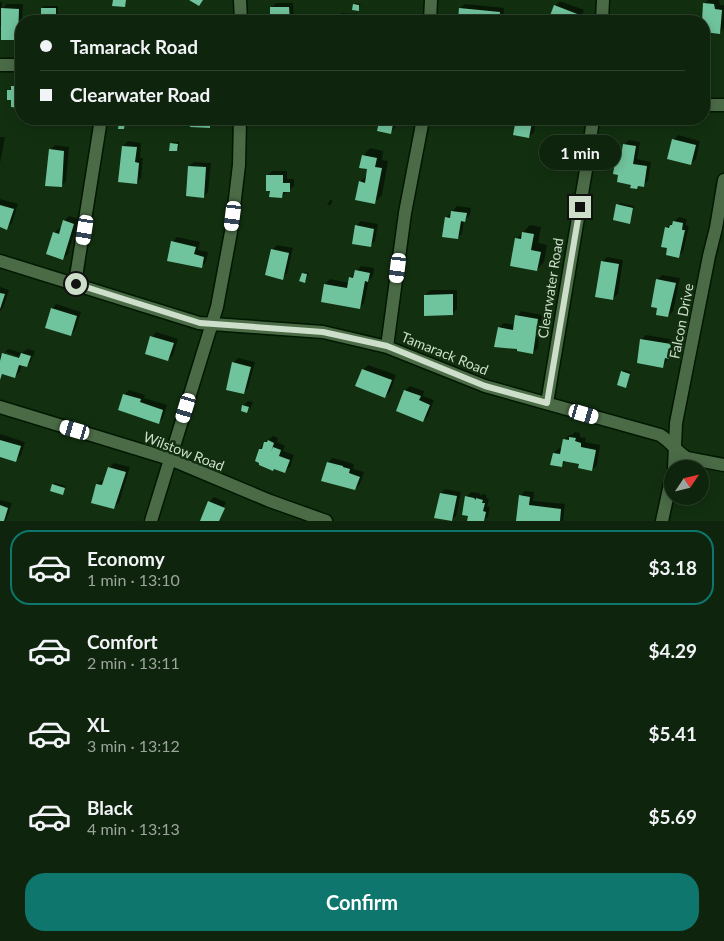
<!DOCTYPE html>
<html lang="en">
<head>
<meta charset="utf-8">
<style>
	:root { --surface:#0e240c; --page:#1c301a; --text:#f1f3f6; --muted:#9ba49d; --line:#2e412d; --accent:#0f766e }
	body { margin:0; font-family:Lato,sans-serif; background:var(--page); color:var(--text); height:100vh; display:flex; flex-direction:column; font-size:19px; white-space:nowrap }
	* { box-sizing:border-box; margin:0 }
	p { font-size:16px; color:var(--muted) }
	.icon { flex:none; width:28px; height:28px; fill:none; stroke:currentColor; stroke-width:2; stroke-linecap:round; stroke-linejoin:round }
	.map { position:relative; height:521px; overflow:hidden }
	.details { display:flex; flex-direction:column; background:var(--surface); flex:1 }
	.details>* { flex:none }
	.banner { position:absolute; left:15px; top:15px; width:695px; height:110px; border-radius:20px; box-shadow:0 2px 12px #0003,0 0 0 1px var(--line); display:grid; align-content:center; height:110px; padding:0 25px; background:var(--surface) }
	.needle { width:32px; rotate:55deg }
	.tools { position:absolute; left:664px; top:460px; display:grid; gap:10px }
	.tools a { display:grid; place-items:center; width:45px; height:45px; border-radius:50%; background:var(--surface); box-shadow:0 2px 12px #0003,0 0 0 1px var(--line); font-size:25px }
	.end { position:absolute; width:22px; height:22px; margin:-11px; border:6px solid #cddfcb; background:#111; box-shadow:0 0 0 2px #111 }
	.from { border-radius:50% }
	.bubble { position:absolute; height:35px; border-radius:18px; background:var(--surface); box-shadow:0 2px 12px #0003,0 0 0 1px var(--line); font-size:16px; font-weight:700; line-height:35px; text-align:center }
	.car { position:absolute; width:15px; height:30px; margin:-15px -8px; border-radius:6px; box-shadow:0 0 4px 1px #0007; background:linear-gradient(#fff 24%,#345 0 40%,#fff 0 76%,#345 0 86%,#fff 0) }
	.banner b { display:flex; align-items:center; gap:18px; height:48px; font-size:19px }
	.banner b+b { border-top:1px solid var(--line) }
	.banner i { width:12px; height:12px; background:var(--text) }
	ul { padding:9px 0 0; list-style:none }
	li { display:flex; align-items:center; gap:15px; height:75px; margin:0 10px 8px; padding:0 15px; border:2px solid transparent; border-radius:20px }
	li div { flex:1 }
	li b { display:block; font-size:19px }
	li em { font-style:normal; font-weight:700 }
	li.current { border-color:var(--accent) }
	li>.icon { width:45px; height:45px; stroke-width:1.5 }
	.primary-button { display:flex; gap:10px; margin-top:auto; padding:10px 25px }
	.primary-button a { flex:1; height:58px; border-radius:20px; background:var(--accent); color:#fff; font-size:20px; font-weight:700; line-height:58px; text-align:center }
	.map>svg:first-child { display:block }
	.shadow { fill:#0007 }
	.building { fill:#70c49d }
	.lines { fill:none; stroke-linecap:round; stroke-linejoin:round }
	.minor-casing { stroke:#001700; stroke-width:15 }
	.minor { stroke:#4b6b47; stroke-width:12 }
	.route { stroke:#cddfcb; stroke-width:6 }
	.labels { text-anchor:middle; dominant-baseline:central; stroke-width:5; stroke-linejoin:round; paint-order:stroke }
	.street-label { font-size:14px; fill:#cddfcb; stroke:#123010 }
</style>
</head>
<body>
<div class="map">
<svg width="724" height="521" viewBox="0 0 724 521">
	<rect width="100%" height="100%" fill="#123010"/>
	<path class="shadow" d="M708 0H719L720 5H724V28L719 33 704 31V21H684L689 16 703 17 705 3Z
		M560 1 584 10 580 21H549L555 6Z
		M0 2H2V9L7 4H23L21 36 18 39 2 26H0Z
		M276 3H293L294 19 292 21H274L271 8Z
		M356 3 361 4 358 9 354 5Z
		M465 4 504 8 503 21H471L460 8Z
		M44 6H58V18L56 20 42 8Z
		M342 13 358 14 357 21H337V18Z
		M17 82H21V106H12V99L8 91Z
		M192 119H215L209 126 191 125Z
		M378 119H395L397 120 395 128 390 132 380 123 383 120Z
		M518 119H536L534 132 529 137 517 120Z
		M122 121H126L124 128 120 123Z
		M678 135 700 141 696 159 691 164 674 140Z
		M0 137H5L0 163Z
		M629 140 640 142 637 159 651 162 648 181 643 185H640L637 188 619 174 617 156 623 152 624 145Z
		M128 141 141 143 140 158H143L141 178 136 183 123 146Z
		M173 142H179V148L177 150 171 144Z
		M55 145 69 147 66 181 61 186 50 150Z
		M370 148 383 151 382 160 388 161 382 195 375 202 360 182 368 174 369 168 363 156Z
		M194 162 211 163 208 192 203 197 189 166Z
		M272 171H287V179H294V186L282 196 267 176Z
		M0 199 18 204 12 223 7 228 0 226Z
		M330 200H332V203L330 205H327Z
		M620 203 634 206 631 220 629 222 618 205Z
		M457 206 471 208 470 215 464 221 462 233 458 238 446 218Z
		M69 216 78 219 68 254 63 258 54 233 59 228 62 229 64 221Z
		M679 217 687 219 686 225 689 226 683 252 678 256 668 247 666 228Z
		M361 221 378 224 375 241 370 246 356 226Z
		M530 225 541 227 538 243 547 245 544 262 537 270 516 239Z
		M177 237 200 242 198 250 208 252 206 262 201 267 173 242Z
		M277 245 293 248 287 273 282 278 273 249Z
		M607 257 623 260 618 294 613 298 602 262Z
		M361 266 374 268 373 276 369 280 364 303 360 308 325 284 330 279 349 283 350 278Z
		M305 272 309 273 305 282 303 274Z
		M662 275 680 278 673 311 668 316 657 280Z
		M0 287 9 290 3 308 0 311Z
		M430 290H457V309L452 314 425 295Z
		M56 304 81 312 75 330 71 335 52 309Z
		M521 311 542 315 538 348 533 353 518 348 499 327 504 323 515 325 517 316Z
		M156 332 178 339 173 355 168 360 152 337Z
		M646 335 675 340 673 352 663 366 641 340Z
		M8 349 22 353 27 349 35 351 31 361 27 366 22 364 20 372 15 376 5 373 0 377V355L3 356 5 352V355L25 361V359L5 352Z
		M238 358 255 362 248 388 244 393 233 363Z
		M368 365 396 375 390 392 385 397 363 370Z
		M624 370 631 372 626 387 622 372Z
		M410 386 424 391 423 396 434 400 428 416 423 421 398 411 405 390Z
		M129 390 145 395 144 398 167 405 163 418 159 423 120 410 125 394Z
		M248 401 253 402 251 407 247 412 243 406Z
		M575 432 580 433V437L586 438 585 442 600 445 597 465 592 470 581 463 567 460 561 466 554 453 559 448 563 449 564 440 569 435H572Z
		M0 434 25 442 21 455 16 460 0 455Z
		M273 436 278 438 277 442 285 446 283 451 294 455 290 467 285 471 260 449 265 442Z
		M333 458 354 464 353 469 364 472 360 484 355 489 328 462Z
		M114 463 130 467 119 503 114 507 97 484 102 480H105L109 468Z
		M55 483 66 486 63 494 53 485Z
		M445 489 461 492 456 516 451 520 441 493Z
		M525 491 534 492 533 501 565 504 563 521H528L520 496Z
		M471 492 479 493 481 496 482 494 487 495 486 498 489 499 487 507H490L488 517 483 521 466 497Z
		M214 497 226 502 218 521 209 502Z
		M0 500 12 503 6 521H0Z"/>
	<path class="building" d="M113 0H126L125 7 112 6Z
		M189 0H203L199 6Z
		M703 3 714 4 715 9 722 10 720 34 704 32V21H702Z
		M353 4 359 5V11L352 10Z
		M554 5 580 15 578 21H548Z
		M270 7H289L290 21H270Z
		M1 8 19 9 18 40H1Z
		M41 8H56V21H41Z
		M459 8 500 12 499 21 458 20Z
		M336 17 354 18 353 21H336Z
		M11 86H21V108L11 107V100H7V90H11Z
		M191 119H210V128L190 127Z
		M376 119H393V122L387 121V123L393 124 391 134 377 131 379 122 383 123V121Z
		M516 119 532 122 529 138 513 135Z
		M119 122 125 123 124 129H118Z
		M672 139 696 145 691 165 667 159Z
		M170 143 178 144 177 151H169Z
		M623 144 636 146 633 164 647 166 644 187 638 186 637 189 630 188 631 185 617 182 618 175 613 174 616 156H621Z
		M122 146 137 147 135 162 139 163 137 184 118 182Z
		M49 149 64 151 62 187 45 186Z
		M362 155 377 158 375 167 382 168 375 204 355 200 359 181 365 183 367 169 359 168Z
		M188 166 206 167 204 198 186 196Z
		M266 175H283V183H290V192H283L282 198 269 197 270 191H266Z
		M616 204 633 208 630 224 613 220Z
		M0 205 14 209 7 230 0 227Z
		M451 211 467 213 465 222 461 221 458 239 442 237 445 217 450 218Z
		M63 220 74 224 63 260 46 254 53 232 59 234Z
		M673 221 683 223 682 230H685L679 258 666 255 667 248 661 247 665 227 669 228 670 225H672Z
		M355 225 374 229 371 247 352 244Z
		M522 232 534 234 531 250 541 252 537 271 510 266 515 238 521 239Z
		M171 241 196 247 194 254 204 257 202 268 167 261Z
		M271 249 289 253 283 280 265 275Z
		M601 261 619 264 613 300 595 297Z
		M355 270 370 273 368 282 365 281 360 309 321 302 324 284 347 288 349 277 353 278Z
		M302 273 307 274 305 283 299 281Z
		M656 279 676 283 668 317 656 315 657 308 651 307Z
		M0 293 5 294 0 309Z
		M453 294V315L424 316V295Z
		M51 308 77 316 71 336 45 328Z
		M515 315 538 319 533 354 517 351V349L494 347 498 327 513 330Z
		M150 336 174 343 168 361 145 354Z
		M640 339 671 344 669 359 665 358 663 368 637 363Z
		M2 353 19 358 21 353 31 356 27 367 19 365 15 378 2 374 0 380V361Z
		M232 362 251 367 244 394 226 390Z
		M362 369 392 380 385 398 355 386Z
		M621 371 630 374 626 388 617 385Z
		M404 390 421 396 419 400 430 405 423 422 396 411Z
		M123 394 141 399 140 402 163 410 159 424 118 410Z
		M242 405 249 407 247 413 241 411Z
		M569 437 576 438 575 441 581 443V447L596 450 592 471 578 468 579 464 563 461 562 467 550 465 553 453 560 454 563 439 569 440Z
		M0 440 21 446 16 462 0 457Z
		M268 440 274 443 271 452 273 447 281 450 279 456 290 460 285 473 274 469 273 471 259 465V463L255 461 259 449H262L264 442H267Z
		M327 462 343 466V467L350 469 349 473 360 477 355 490 321 481Z
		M108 467 126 472 114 509 91 503 96 484 102 485Z
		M52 484 65 488 63 495 50 491Z
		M440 493 457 496 452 521 434 518Z
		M519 495 530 497 529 505 561 509 560 521H516Z
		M465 496 474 498 476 500V498L483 500 482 503H485L483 511 486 512 484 521H467L468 516 462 515Z
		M208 501 225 508 219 521H200Z
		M0 505 8 508 4 521H0Z"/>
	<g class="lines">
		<defs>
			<path id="minor" d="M240 0 241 21
				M430 21 431 0
				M602 21 603 0
				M0 65H21
				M704 105H724
				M0 261 199 323 323 332 387 347 485 386 660 435C670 441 677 452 687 458L724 465
				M75 283 101 119
				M387 347 405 213 423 119
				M547 403 586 170 593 119
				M0 407 170 459 270 501 326 521
				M674 469 676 423 709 256 716 228 724 180
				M151 521 217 307 231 232 239 165 240 119
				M662 521 672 475"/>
		</defs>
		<use href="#minor" class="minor-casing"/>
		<use href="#minor" class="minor"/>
	</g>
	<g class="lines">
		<path class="route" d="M76 284 200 323 323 332 387 346 485 386 547 403 580 207"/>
	</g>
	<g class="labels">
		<g class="street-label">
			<text transform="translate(550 288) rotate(-81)">Clearwater Road</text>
			<text transform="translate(681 321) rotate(-79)">Falcon Drive</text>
			<text transform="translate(445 353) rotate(22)">Tamarack Road</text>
			<text transform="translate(184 451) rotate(21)">Wilstow Road</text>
		</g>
	</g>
</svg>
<div class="tools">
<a><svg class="needle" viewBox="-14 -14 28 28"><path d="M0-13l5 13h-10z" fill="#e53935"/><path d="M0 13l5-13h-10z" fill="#9ba49d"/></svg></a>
</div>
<i class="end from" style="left:76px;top:284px"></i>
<i class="end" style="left:580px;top:207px"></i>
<div class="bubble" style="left:539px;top:135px;width:82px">1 min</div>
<i class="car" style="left:233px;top:216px;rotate:187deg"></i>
<i class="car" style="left:85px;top:230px;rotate:189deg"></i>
<i class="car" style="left:398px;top:268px;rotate:187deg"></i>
<i class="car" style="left:186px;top:408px;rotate:197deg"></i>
<i class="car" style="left:584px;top:414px;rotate:106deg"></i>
<i class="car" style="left:75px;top:430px;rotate:286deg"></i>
<div class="banner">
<b><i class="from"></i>Tamarack Road</b>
<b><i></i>Clearwater Road</b>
</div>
</div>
<section class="details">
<ul>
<li class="current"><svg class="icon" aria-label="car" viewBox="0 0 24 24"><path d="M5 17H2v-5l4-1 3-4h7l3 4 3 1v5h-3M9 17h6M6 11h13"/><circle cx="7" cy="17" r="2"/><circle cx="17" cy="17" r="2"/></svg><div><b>Economy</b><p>1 min · 13:10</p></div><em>$3.18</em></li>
<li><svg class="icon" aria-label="car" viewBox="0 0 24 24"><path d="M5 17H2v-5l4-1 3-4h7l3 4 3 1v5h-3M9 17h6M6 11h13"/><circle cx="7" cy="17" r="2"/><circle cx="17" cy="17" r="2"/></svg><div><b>Comfort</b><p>2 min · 13:11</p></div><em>$4.29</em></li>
<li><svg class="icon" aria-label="car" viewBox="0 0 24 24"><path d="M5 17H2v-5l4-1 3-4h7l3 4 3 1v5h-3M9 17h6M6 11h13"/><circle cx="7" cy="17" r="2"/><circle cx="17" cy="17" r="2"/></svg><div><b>XL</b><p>3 min · 13:12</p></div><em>$5.41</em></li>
<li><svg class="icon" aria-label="car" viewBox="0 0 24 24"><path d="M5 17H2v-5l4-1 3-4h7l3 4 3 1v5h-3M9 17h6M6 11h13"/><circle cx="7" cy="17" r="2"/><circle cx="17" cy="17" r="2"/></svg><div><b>Black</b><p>4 min · 13:13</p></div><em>$5.69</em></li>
</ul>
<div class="primary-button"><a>Confirm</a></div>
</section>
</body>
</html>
